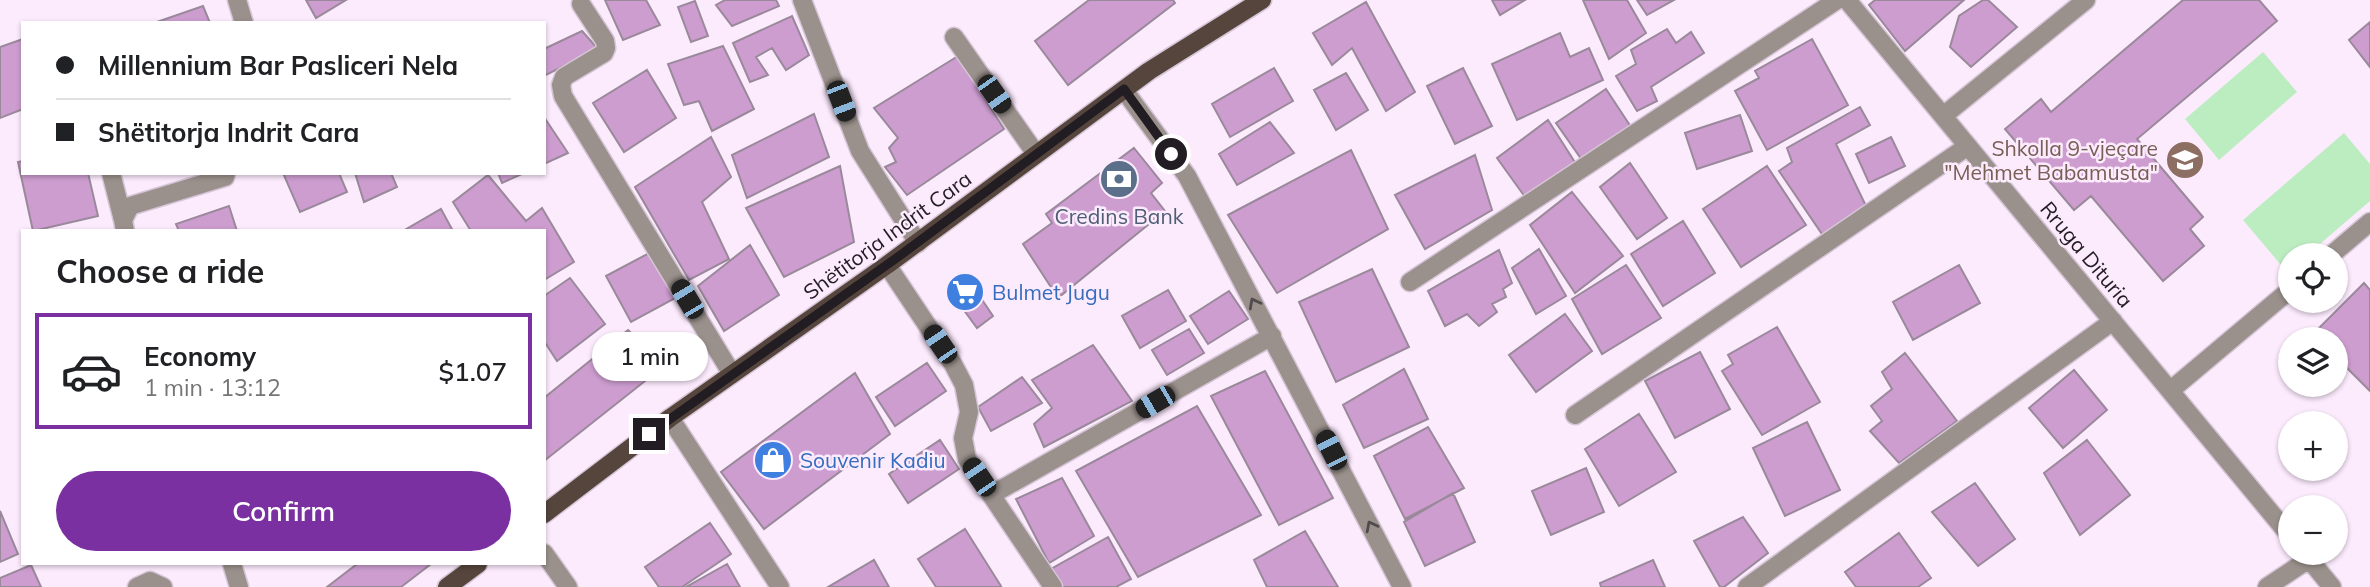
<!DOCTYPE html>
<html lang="en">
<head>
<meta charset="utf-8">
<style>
	:root { --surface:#fff; --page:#f6f6f6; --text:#202124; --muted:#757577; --line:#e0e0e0; --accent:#7b30a2 }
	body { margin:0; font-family:Mulish,sans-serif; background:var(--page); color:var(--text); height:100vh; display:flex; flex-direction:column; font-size:26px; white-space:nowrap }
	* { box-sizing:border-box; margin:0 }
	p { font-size:23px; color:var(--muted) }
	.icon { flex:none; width:38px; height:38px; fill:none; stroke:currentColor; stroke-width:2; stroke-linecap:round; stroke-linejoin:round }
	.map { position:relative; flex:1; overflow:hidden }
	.panel { position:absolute; left:21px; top:229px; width:525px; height:336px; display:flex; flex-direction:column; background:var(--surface); border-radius:0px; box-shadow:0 2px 5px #0004 }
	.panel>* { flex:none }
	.top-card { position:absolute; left:21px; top:21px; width:525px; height:154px; border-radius:0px; box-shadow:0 2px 5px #0004; display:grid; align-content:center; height:154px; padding:0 35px; background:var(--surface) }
	.controls { position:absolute; left:2278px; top:243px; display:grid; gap:14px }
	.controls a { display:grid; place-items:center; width:70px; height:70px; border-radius:50%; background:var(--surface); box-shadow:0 2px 5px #0004; font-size:35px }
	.end { position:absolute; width:32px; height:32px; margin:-16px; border:9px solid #221c23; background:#fff; box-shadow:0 0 0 4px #fff }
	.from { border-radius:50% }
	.bubble { position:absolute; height:49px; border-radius:24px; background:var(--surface); box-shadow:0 2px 5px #0004; font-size:23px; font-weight:600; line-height:49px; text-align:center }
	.car { position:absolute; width:21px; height:42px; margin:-21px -10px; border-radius:9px; box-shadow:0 0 5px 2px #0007; background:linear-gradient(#222 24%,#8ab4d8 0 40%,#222 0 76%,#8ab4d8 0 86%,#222 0) }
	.top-card b { display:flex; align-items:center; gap:24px; height:66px; font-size:26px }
	.top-card b+b { border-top:2px solid var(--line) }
	.top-card i { width:18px; height:18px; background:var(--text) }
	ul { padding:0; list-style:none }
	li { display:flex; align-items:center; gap:21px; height:116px; margin:0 14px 10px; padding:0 21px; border:4px solid var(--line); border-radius:0px }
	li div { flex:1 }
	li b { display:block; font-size:26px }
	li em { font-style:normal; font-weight:600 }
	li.active { border-color:var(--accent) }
	li>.icon { width:63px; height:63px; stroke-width:1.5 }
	h2 { padding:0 35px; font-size:32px; line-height:84px }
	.cta { display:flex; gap:14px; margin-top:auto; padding:14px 35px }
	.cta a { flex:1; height:80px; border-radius:42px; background:var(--accent); color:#fff; font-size:28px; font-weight:600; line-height:80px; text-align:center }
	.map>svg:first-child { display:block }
	.green { fill:#bcedc1 }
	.building { fill:#cd9dd0; stroke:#9a899a; stroke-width:2 }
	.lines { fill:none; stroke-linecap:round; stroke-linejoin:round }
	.minor-casing { stroke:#d5c5d6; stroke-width:21 }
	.major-casing { stroke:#d5c5d6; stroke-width:21 }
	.minor { stroke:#9b918c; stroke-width:18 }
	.major { stroke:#55453c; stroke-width:18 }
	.oneway { stroke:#524b4d }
	.route { stroke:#221c23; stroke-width:9 }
	.labels { text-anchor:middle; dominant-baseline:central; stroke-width:5; stroke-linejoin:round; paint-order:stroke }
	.education-label { font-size:21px; fill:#785e54; stroke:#fceafd; text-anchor:end }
	.service-label { font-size:21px; fill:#4e5e75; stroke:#fceafd }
	.street-label { font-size:21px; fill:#221c23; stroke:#fceafd }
	.shop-label { font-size:21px; fill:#366cbe; stroke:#fceafd; text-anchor:start }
</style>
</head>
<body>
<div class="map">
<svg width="2370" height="587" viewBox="0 0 2370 587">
	<rect width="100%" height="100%" fill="#fceafd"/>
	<path class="green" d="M2263 52 2297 92 2219 160 2185 119Z
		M2344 133 2370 164V201L2307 255 2291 256V269L2287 272 2243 220Z"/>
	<path class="building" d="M306 0H346L316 18Z
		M605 0H646L660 25 623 40Z
		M725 0H776L779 6 732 26 716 5Z
		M1089 0H1173L1175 3 1068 85 1035 41Z
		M1492 0H1525L1500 15Z
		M1583 0H1627L1646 33 1609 59Z
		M1637 0H1674L1647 15Z
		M1875 0H1964L1905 51 1869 5Z
		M1983 0H1988L2017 27 1971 67 1950 47 1959 16Z
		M2183 0H2259L2277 21 2137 139 2203 217 2190 229 2204 246 2163 281 2091 196 2074 210 2005 129 2041 99 2051 112Z
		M695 1 708 36 691 42 678 7Z
		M1366 2 1415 92 1386 111 1352 48 1332 65 1313 33Z
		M203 6 210 23H154Z
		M792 16 809 55 786 70 772 48 756 57 768 75 750 82 733 43Z
		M2370 22V67L2349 40Z
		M1667 29 1676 43 1691 32 1704 53 1651 87 1657 101 1637 111 1616 76 1636 64 1631 50Z
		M582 31 598 49 544 76V49Z
		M1560 33 1570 57 1589 48 1603 80 1517 120 1492 64Z
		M23 39V109L0 118V47Z
		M1812 39 1848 105 1767 150 1735 91 1759 78 1755 71Z
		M723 46 754 109 712 131 699 101 684 105 668 64Z
		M958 56 1004 129 907 195 885 167 896 162 889 148 898 138 874 108Z
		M1274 68 1293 101 1230 137 1212 104Z
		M1463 68 1492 126 1455 144 1427 86Z
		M647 70 676 118 624 152 593 103Z
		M1346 73 1368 110 1336 130 1314 90Z
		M1606 89 1631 127 1582 160 1556 123Z
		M1860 107 1870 125 1836 144 1866 206 1824 237 1779 171 1792 162 1787 148Z
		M814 114 829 157 747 198 732 155Z
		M1740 115 1752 151 1697 169 1685 133Z
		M544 117 568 153 544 164Z
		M1548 120 1576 164 1525 197 1497 158Z
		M1270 122 1294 153 1237 185 1219 154Z
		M711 137 731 177 702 202 729 259 689 280 635 187Z
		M1891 137 1905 166 1869 183 1856 154Z
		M1134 148 1162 183 1151 193 1165 211 1058 298 1023 244 1052 223 1046 214Z
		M1351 150 1388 229 1277 293 1228 215Z
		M1475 155 1492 210 1425 249 1395 195Z
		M23 161V173H88L98 216 33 231 18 162Z
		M1630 163 1667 218 1637 239 1600 187Z
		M840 166 854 242 784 277 746 208Z
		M1767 166 1806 225 1741 267 1703 209Z
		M283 173H339L347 192 300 212Z
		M355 173H391L397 187 364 202Z
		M498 173H524L502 183Z
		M488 175 526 221 542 208 574 262 544 280V231H471L453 202Z
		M1572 192 1623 256 1575 293 1530 225Z
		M229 206 237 231H179L176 224Z
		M441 209 453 231H403Z
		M1683 221 1715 273 1663 306 1631 254Z
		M750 245 779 295 724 331 698 286Z
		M1539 249 1566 296 1536 314 1512 268Z
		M1499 250 1512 283 1503 289 1506 297 1492 304 1497 312 1479 326 1467 314 1445 326 1428 291Z
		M653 251 677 297 631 322 606 276Z
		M1626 265 1661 318 1602 354 1572 299Z
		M1959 265 1980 303 1913 340 1893 302Z
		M1372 269 1409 347 1336 382 1299 302Z
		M570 278 605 324 557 361 544 341V296Z
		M968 279 993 316 977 328 950 291Z
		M2364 283 2370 290V391L2336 357V340H2318L2313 334Z
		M1168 290 1186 321 1140 348 1122 316Z
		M1229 291 1248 319 1208 344 1190 316Z
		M1565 314 1592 351 1536 392 1509 355Z
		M1777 327 1820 402 1762 435 1722 371 1733 364 1728 355Z
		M1189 329 1204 353 1167 375 1152 350Z
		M628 330 664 366 544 461V398Z
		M1093 345 1132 401 1044 447 1034 424 1052 408 1032 380Z
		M1700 352 1730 409 1675 438 1645 381Z
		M1905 353 1957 421 1899 463 1870 431 1882 421 1871 406 1892 389 1882 372Z
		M927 363 946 391 895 426 876 397Z
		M1404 369 1428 419 1364 448 1343 405Z
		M2074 370 2107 410 2063 448 2029 408Z
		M1265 371 1333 498 1279 525 1211 396Z
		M855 373 890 434 764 529 721 472Z
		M1022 377 1042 403 991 431 978 407Z
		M1197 406 1261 515 1138 577 1076 471Z
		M1639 414 1676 472 1619 506 1585 449Z
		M1807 422 1840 490 1785 516 1753 448Z
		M1428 427 1464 488 1405 519 1374 456Z
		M940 440 959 469 908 503 889 474Z
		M2087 440 2130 495 2080 535 2044 473Z
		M1586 468 1604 512 1551 535 1532 491Z
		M1062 478 1094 536 1049 563 1016 499Z
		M1975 483 2015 539 1978 566 1932 512Z
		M1453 493 1475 542 1425 566 1404 522Z
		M0 511 18 554 0 562Z
		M1743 517 1768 553 1724 587H1720L1694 541Z
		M710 523 731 554 682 587H659L645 567Z
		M965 529 1001 586 999 587H936L918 559Z
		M1305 531 1338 587H1267L1254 560Z
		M1899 533 1931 578 1918 587H1856L1845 572Z
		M1108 537 1131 579 1116 587H1060L1051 569Z
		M874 560 889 587H828Z
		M1653 560 1665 587H1601L1600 583Z
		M357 564H431L401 587H327Z
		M727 564 740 587H686Z
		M31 565 41 587H0V578Z"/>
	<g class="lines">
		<defs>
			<path id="minor" d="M237 0 244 23
				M802 0 860 151 918 243
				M1847 0 2291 537
				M581 4 605 41 606 48 604 53 564 77 561 85 563 96 732 374
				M954 37 1036 154
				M1124 90 1187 176 1402 587
				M1943 116 2086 0
				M111 173 123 220
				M125 231 123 220 130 206 225 177 226 173
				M2330 256 2370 222
				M887 265 953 364 964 385 969 412 963 438 967 459 1053 587
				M1410 282 1837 0
				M2171 390 2291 289
				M1575 415 1968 146
				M670 418 780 587
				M991 495 1272 336
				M544 553 568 587
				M2304 553 2332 587
				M232 564 239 587
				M137 587 150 581 163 587
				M1747 587 2113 321
				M2267 587 2309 559"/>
			<path id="major" d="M544 514 670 418 887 265 1149 71 1262 0
				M447 587 478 564"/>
		</defs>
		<use href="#minor" class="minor-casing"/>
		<use href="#major" class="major-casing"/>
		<use href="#minor" class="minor"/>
		<use href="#major" class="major"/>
	</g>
	<defs><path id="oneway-chevron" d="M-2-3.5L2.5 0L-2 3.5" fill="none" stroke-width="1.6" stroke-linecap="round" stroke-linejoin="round" transform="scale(1.75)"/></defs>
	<g class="oneway">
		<use href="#oneway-chevron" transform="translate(1254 303) rotate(-118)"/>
		<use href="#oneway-chevron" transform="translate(1371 526) rotate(-117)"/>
	</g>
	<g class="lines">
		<path class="route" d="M649 434 902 254 1124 89 1171 154"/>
	</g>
	<defs>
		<symbol id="school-disc" viewBox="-11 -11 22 22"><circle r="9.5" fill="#8d6e63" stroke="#fceafd"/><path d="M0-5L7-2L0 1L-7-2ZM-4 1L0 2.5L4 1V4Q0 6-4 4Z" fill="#fff"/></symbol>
		<symbol id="bank-disc" viewBox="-11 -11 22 22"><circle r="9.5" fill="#5c6f8a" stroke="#fceafd"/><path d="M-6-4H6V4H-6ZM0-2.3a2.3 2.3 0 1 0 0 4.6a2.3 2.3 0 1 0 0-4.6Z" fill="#fff"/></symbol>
		<symbol id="supermarket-disc" viewBox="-11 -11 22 22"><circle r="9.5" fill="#3f7fe0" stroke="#fceafd"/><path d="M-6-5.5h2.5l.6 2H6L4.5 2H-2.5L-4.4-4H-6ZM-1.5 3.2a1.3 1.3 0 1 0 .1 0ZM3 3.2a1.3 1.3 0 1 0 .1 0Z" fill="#fff"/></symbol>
		<symbol id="shop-disc" viewBox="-11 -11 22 22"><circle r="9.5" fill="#3f7fe0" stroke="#fceafd"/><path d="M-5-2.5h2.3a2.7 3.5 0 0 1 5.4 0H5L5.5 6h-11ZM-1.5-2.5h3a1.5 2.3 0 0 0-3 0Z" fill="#fff"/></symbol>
	</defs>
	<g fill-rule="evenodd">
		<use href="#school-disc" x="2163" y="138" width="44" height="44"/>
		<use href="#bank-disc" x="1097" y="157" width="44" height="44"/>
		<use href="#supermarket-disc" x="943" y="270" width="44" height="44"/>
		<use href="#shop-disc" x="751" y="438" width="44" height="44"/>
	</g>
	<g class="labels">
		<g class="education-label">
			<text x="2158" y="148">Shkolla 9-vjeçare<tspan x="2158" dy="24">"Mehmet Babamusta"</tspan></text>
		</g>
		<g class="service-label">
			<text x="1119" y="216">Credins Bank</text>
		</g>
		<g class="street-label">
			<text transform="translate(887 235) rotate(-36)">Shëtitorja Indrit Cara</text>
			<text transform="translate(2087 254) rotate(50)">Rruga Dituria</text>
		</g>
		<g class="shop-label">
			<text x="992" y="292">Bulmet Jugu</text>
			<text x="800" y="460">Souvenir Kadiu</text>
		</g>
	</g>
</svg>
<div class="controls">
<a><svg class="icon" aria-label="locate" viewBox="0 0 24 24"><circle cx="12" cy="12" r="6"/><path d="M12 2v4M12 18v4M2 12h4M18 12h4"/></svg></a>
<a><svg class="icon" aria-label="layers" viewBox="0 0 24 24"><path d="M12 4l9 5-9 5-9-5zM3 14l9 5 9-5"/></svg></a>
<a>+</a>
<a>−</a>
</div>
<i class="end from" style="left:1171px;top:154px"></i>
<i class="end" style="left:649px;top:434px"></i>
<div class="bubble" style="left:592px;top:332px;width:116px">1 min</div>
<i class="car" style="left:994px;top:94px;rotate:145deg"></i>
<i class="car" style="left:841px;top:101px;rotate:159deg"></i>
<i class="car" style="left:687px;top:299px;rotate:329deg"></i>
<i class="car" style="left:940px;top:344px;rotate:326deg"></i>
<i class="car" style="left:1155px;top:402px;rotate:240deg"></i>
<i class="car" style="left:1331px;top:450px;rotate:333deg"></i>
<i class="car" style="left:979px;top:477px;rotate:326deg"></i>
<div class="top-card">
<b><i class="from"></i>Millennium Bar Pasliceri Nela</b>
<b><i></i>Shëtitorja Indrit Cara</b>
</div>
<section class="panel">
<h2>Choose a ride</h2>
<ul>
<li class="active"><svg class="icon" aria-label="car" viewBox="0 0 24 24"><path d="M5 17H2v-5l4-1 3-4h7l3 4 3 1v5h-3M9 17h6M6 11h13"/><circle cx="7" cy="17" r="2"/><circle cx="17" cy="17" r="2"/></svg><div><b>Economy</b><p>1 min · 13:12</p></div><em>$1.07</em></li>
</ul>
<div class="cta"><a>Confirm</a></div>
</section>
</div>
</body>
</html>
